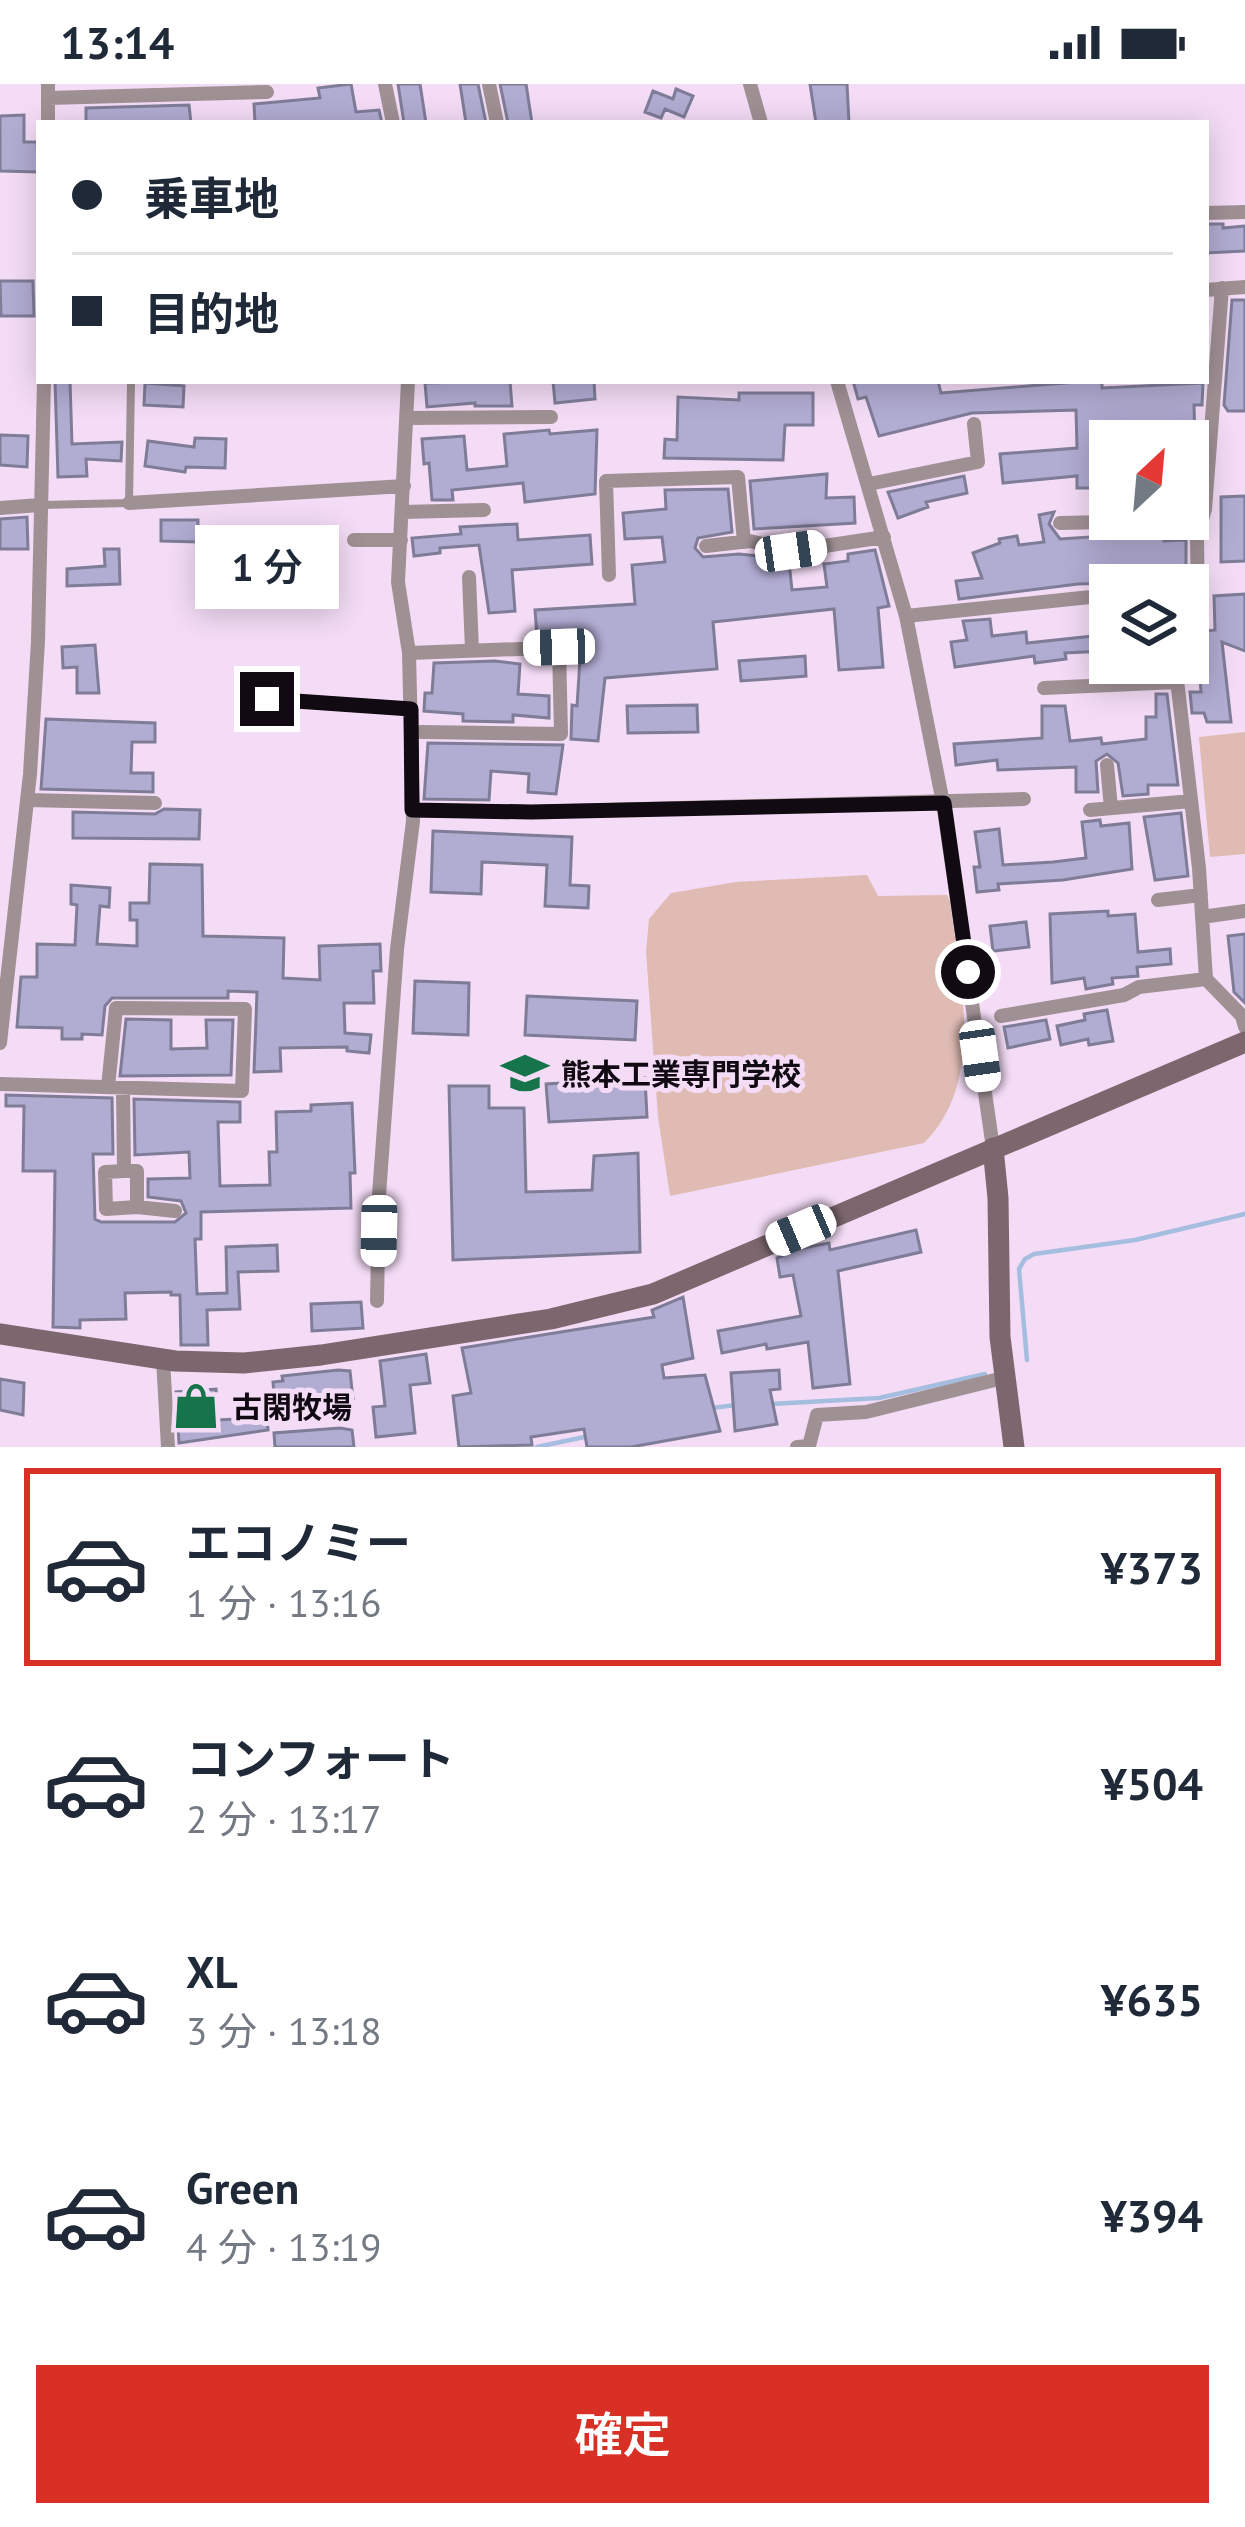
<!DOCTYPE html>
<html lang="ja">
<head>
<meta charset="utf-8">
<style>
	:root { --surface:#fff; --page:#f2f2f3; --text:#1f2937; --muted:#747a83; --line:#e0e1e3; --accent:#d93025 }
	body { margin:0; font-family:"PT Sans","Noto Sans JP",sans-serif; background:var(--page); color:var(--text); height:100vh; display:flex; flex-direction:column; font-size:45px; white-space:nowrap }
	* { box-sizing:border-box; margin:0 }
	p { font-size:39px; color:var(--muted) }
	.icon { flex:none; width:66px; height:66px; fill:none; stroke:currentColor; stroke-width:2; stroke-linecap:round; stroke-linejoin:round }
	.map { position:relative; height:1363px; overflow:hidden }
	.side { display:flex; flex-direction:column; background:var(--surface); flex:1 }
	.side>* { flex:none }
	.guide { position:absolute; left:36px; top:36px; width:1173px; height:264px; border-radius:0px; box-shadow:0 6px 30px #0003; display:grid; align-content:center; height:264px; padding:0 36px; background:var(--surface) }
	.needle { width:78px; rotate:26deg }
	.buttons { position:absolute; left:1089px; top:336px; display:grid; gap:24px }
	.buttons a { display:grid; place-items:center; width:120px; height:120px; border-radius:0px; background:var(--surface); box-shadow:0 6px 30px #0003; font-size:60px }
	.end { position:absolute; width:54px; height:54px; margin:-27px; border:15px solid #110a12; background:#fff; box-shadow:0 0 0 6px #fff }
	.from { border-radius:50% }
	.bubble { position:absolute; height:84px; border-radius:0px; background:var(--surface); box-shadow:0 6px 30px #0003; font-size:39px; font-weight:600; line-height:84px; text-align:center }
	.car { position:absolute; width:36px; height:72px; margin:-36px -18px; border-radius:15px; box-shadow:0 0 9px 3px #0007; background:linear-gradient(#fff 24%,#345 0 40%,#fff 0 76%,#345 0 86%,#fff 0) }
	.guide b { display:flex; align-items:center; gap:42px; height:114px; font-size:45px }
	.guide b+b { border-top:3px solid var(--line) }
	.guide i { width:30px; height:30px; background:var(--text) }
	ul { padding:21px 0 0; list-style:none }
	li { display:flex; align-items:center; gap:36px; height:198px; margin:0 24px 18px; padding:0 12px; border:6px solid transparent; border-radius:0px }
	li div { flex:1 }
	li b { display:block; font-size:45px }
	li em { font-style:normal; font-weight:600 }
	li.selected { border-color:var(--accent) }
	li>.icon { width:108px; height:108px; stroke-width:1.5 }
	.action { display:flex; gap:24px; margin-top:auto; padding:24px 36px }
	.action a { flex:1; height:138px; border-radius:0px; background:var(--accent); color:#fff; font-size:48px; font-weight:600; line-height:138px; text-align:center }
	.status { display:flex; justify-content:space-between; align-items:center; height:84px; padding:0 60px; background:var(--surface); direction:ltr }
	.status svg { height:33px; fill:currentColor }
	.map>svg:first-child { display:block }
	.green { fill:#dfbbb4 }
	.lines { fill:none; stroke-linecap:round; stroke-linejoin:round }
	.stream { stroke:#a5bdde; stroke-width:4.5 }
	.building { fill:#b1acd2; stroke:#7f7c98; stroke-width:3 }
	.lane { stroke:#9f9094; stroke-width:8 }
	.street { stroke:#9f9094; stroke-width:14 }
	.secondary { stroke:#7c676e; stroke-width:21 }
	.route { stroke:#110a12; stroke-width:15 }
	.labels { text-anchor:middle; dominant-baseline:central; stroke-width:10; stroke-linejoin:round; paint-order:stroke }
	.poi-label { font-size:30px; font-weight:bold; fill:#110a12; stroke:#f4dcf6; text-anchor:start }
</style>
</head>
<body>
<div class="status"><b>13:14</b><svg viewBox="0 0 49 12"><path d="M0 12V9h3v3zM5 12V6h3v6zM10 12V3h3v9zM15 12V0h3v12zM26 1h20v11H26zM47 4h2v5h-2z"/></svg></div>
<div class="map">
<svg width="1245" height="1363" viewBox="0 0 1245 1363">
	<rect width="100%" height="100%" fill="#f4dcf6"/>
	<path class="green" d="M1245 648V770L1210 773 1199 653Z
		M867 791 878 812 947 811 950 818C960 895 986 998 924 1059L670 1112 658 1033 646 868 649 835 671 809 736 798Z"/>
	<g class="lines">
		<path class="stream" d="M1027 1276 1019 1185 1025 1175 1034 1170 1135 1156 1245 1130
			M771 1320 879 1314 985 1290
			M712 1324 736 1321
			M537 1363 589 1352"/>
	</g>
	<path class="building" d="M351 0 356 28 379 26 382 39H255L254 20 320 14 318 4Z
		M398 0H420L426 39H404Z
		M460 0H478L486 39H466Z
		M500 0H526L532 39H508Z
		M810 0H847L849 39H816Z
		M676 5 693 12 684 33 665 25 661 34 645 28 653 7 673 15Z
		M189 21 191 39H86V24Z
		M24 31V58H37L38 88 0 87V32Z
		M1206 140H1223V144L1245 142V167L1206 169Z
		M0 197H33L34 232H1Z
		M1232 216H1245V327H1228L1224 321Z
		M55 297H70L72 360 122 358 121 377 86 375 87 392 58 393Z
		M510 297 512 322H475V319L427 323 425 299Z
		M553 297H594L595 315 555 319Z
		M853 297H938L941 309 1077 298H1102V304L1203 299 1202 321H1194L1195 357H1110V404H1077V392L1003 399 1000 370 1077 364 1076 326 972 329 879 352 866 313 858 315Z
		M145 299 184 302 183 323 144 321Z
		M739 309H813V341H785L783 376 664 374 665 355 677 356 678 313 739 316Z
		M549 346 550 350 597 346 595 410 525 418 523 399 452 406 453 416H432L429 379 424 380 422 355 464 352 467 386 507 382 504 350Z
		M0 351 28 352 27 383 0 381Z
		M195 354 226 355 225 384 186 383 185 388 145 382 148 357 194 363Z
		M827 390 826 414 854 413 855 439 754 445 750 397Z
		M964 392 967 409 926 418 928 423 898 434 888 408Z
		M728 405 732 448 698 454 695 464 703 473 739 470 769 473V479L789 478 792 506 827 503 824 480 848 477V470L875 466 889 522 878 524 883 583 839 586 834 525 713 538 717 585 605 594 598 657 571 655 572 621 577 622 580 575 576 574 583 569 585 561 578 549 537 552 535 526 635 520 632 481 665 478 662 453 625 455 623 429 666 425 665 406Z
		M1245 412V477L1221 478V413Z
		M1054 428 1049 440 1060 455 1164 448V457L1186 456V497L1078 500 959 515 956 497 982 494 973 469 1000 459 999 455 1017 452 1019 461 1044 458 1039 431Z
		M27 433 28 465H0V435Z
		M161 436H198V458L161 457Z
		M517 440 518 456 590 451 592 480 512 486 515 527 489 529 479 461 440 464V469L414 472 412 454 461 450 460 443Z
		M104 465H119L120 500 67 502V485L105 482Z
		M1245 510V567L1222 558 1231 638H1207L1204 629H1192L1190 608H1201L1197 548 1215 546 1214 512Z
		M990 535 992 552 1026 548 1027 559 1103 551 1104 567 1065 569 1066 575 1035 579 1034 572 955 583 951 558 967 556 963 537Z
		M95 561 99 609H77V583L63 584 62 563Z
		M805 572 806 592 741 597 739 577Z
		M495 577 520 580 518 610 549 612V634L513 631V638L463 637V630L424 627 425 609H432L434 579Z
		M1156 610H1167L1178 701H1148V710L1123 712 1118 679 1107 670 1096 677 1098 708H1076V683L998 686 997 676 956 681 954 660 1042 654V622H1065L1070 657 1101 654 1102 660 1146 655V633H1156Z
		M697 621 698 648 628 649 627 622Z
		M46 635 155 639V658H132L131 689H153V708L41 705Z
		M428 659 563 661 556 710 528 708 529 690 491 687 489 716 424 715Z
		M164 725 200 726 199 755 73 754V728L155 730Z
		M1181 729 1188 792 1155 796 1144 733Z
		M1100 736 1101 742 1129 739 1132 785 1063 796 998 800 999 806 977 808 974 783H980L975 748 999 745 1003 781 1053 778 1086 774 1082 738Z
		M433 747 572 753 570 801 589 802 588 824 545 822 547 781 482 778 481 810 431 808Z
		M150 780 202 781 203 852 284 854 283 894 320 896 319 862 380 860 381 887H373L374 919H344L345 949 371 951 369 969 347 967V963L280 964 281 987 254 988 257 908 228 907V914H112L105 922 102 951 82 950V955H62V944L17 943 21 893H37V860L75 861 77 821 71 820V801L110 804 109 823 100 822 97 860 137 862V836H130V819H149Z
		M1108 827V832L1135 830 1138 868 1170 865 1171 880 1137 883 1138 892 1112 894 1113 900 1086 905 1084 894 1052 899 1050 830Z
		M1026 838 1029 863 993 867 990 842Z
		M1245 850V919L1234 908 1228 852Z
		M415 897 469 899 468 951 413 949Z
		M527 912 637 917 635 956 525 951Z
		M1107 926 1113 957 1089 961 1088 955 1061 961 1057 942 1085 936 1084 930Z
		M126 935 171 936V965L207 964 206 936H233L231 991 120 992Z
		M1046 936 1050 955 1008 964 1004 943Z
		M645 994 647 1033 549 1038 546 1000Z
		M449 1002H489V1024H524L526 1108 592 1106 594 1072 638 1069 640 1168 453 1176Z
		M6 1011 112 1014 113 1070H93L95 1135 101 1138H175L186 1129 181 1117 148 1113V1095L190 1094 189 1068 135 1071 134 1015 240 1018V1038H218L220 1102 270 1101 269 1068H277L276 1028 311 1027V1021L352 1019 355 1089H350L351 1124 201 1128V1155H195L197 1210 227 1209 226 1163 277 1161 278 1187 238 1188 240 1225 207 1226 208 1261H181L180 1211H171V1208L125 1209 126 1235 80 1236V1244L53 1243 55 1087H23L24 1022H6Z
		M916 1146 921 1168 838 1187 850 1300 813 1304 808 1258 767 1265 766 1260 722 1269 718 1247 801 1232 793 1191 780 1193 777 1174 798 1165 829 1159 830 1166Z
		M683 1213 693 1274 662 1281 664 1294 705 1291 720 1347 631 1363H587L584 1345 531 1353 532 1361 459 1363 453 1312 471 1309 462 1264 654 1233 652 1226Z
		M361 1218 363 1244 312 1247 311 1220Z
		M426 1270 430 1299 410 1301 415 1349 376 1353 373 1323 385 1322 380 1277Z
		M338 1286 350 1287 353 1315 275 1324 273 1298 283 1297 282 1292Z
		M779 1286 780 1305 770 1306 777 1340 735 1347 731 1289Z
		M0 1295 24 1299 23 1331 0 1326Z
		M216 1305 218 1336 267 1333 268 1346 179 1359 176 1308Z
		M340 1344 352 1346 354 1363H275L274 1349Z"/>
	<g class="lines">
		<path class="lane" d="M41 421 129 419 131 297"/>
		<path class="street" d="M385 0 393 39
			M489 0 497 39
			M750 0 761 39
			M48 14 267 8
			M48 39V0
			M1206 129 1245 128
			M1206 206 1245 203
			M837 297 906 532 943 719 993 1064
			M407 334 551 333
			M1188 369 1209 368
			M869 400 978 378 974 340
			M129 419 404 402
			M0 424 40 421
			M402 428 484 426
			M1060 439 1201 436
			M354 456H401
			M706 462 750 457 791 467 884 453
			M609 491 606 397 738 393 744 458
			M469 493 472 566
			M906 532 1110 511
			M1188 540 1198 532 1197 452 1205 425 1222 204
			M409 569 574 563
			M1175 579 1199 784 1206 895 1242 932 1245 943
			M1044 604 1178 598
			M267 615 411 625
			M421 648 561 650 559 563
			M1107 681 1111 724
			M27 716 155 719
			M412 726 531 728 1024 715
			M1090 726 1191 717
			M1158 816 1201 811
			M1202 833 1245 827
			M1001 932 1124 911 1139 903 1206 895
			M0 959 30 690 38 557 44 297
			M0 1000 242 1007 245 925 116 924 108 1003
			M123 1004 124 1087H137V1123L106 1125 105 1088 124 1087
			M137 1123 175 1127
			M377 1217 379 1111 397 865 413 737 409 569 398 498 408 297
			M163 1275 168 1363
			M797 1363 809 1362 817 1331 866 1328 1003 1294"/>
		<path class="secondary" d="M993 1064 998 1114 1000 1253 1014 1363
			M0 1250 175 1277 244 1279 321 1271 551 1235 653 1210 1245 958"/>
	</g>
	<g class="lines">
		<path class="route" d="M267 615 411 625 412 726 531 728 944 719 968 888"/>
	</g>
	<defs>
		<symbol id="school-bare" viewBox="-9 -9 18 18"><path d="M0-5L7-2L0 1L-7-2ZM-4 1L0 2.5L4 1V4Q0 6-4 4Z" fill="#15744a" stroke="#f4dcf6" stroke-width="2.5" paint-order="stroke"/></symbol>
		<symbol id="shop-bare" viewBox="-9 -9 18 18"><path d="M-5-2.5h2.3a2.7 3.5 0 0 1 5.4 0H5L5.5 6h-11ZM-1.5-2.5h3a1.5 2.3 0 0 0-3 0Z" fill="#15744a" stroke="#f4dcf6" stroke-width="2.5" paint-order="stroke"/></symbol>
	</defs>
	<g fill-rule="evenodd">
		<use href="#school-bare" x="492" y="956" width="66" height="66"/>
		<use href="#shop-bare" x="163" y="1289" width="66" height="66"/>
	</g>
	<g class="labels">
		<g class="poi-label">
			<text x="561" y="989">熊本工業専門学校</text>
			<text x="232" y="1322">古閑牧場</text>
		</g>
	</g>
</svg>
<div class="buttons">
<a><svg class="needle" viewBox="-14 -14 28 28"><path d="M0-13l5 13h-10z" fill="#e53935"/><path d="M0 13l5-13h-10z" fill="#747a83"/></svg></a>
<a><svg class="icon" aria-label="layers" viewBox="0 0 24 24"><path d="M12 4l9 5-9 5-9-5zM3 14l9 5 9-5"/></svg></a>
</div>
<i class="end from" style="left:968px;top:888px"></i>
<i class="end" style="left:267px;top:615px"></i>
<div class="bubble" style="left:195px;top:441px;width:144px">1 分</div>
<i class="car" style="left:791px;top:467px;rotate:82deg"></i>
<i class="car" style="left:559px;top:563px;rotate:268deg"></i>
<i class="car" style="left:980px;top:972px;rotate:172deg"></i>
<i class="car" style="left:801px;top:1146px;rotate:247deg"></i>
<i class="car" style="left:379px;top:1147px;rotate:181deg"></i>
<div class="guide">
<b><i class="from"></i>乗車地</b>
<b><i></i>目的地</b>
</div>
</div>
<section class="side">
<ul>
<li class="selected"><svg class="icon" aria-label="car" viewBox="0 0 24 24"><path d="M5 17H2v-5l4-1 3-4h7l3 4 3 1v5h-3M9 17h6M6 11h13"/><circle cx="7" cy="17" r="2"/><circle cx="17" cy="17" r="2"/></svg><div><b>エコノミー</b><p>1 分 · 13:16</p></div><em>¥373</em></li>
<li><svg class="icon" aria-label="car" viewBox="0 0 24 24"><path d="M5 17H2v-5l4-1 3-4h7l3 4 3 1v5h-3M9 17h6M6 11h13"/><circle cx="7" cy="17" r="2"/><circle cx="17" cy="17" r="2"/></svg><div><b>コンフォート</b><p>2 分 · 13:17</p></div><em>¥504</em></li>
<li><svg class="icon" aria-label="car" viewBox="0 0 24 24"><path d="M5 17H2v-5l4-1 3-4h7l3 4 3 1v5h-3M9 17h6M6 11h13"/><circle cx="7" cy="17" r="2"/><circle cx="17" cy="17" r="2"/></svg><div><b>XL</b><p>3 分 · 13:18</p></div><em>¥635</em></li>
<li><svg class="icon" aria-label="car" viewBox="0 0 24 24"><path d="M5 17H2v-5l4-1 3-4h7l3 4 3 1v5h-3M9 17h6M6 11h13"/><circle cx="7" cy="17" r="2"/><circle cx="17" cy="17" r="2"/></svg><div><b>Green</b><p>4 分 · 13:19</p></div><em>¥394</em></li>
</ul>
<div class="action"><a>確定</a></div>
</section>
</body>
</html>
